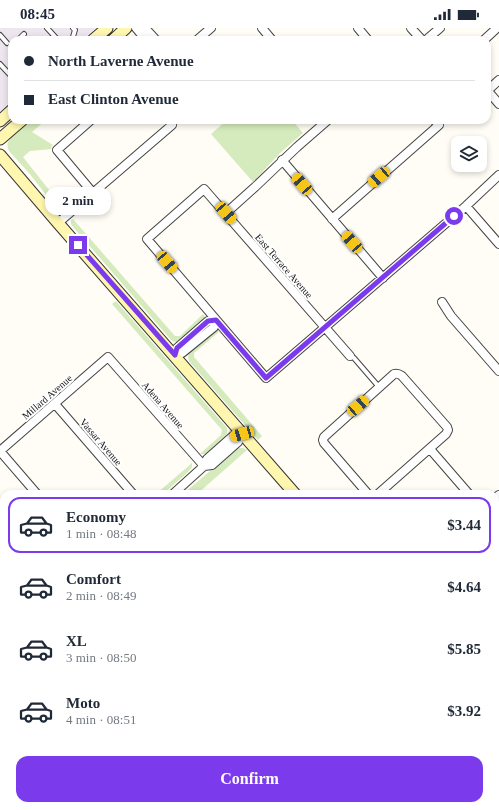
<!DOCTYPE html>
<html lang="en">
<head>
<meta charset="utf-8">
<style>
	:root { --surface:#fff; --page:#f6f6f7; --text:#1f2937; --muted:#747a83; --line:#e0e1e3; --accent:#7c3aed }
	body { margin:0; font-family:Georgia,serif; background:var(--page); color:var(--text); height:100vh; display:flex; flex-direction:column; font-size:15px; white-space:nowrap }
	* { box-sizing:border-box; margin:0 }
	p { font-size:13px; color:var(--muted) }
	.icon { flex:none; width:22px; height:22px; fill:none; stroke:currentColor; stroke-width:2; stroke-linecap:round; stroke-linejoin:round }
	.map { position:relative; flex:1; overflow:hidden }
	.drawer { position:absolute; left:0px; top:462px; width:499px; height:320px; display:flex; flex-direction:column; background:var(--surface); border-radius:12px 12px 0 0; box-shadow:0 2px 6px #0003 }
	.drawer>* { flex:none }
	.guide { position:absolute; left:8px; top:8px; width:483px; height:88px; border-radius:12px; box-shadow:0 2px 6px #0003; display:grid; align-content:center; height:88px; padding:0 16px; background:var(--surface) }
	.fabs { position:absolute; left:451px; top:108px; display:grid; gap:8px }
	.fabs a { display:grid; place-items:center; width:36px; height:36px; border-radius:8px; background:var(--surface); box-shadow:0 2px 6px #0003; font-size:20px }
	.end { position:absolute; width:18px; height:18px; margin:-9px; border:5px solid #7c3aed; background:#fff; box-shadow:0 0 0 2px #fff }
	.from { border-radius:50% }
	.bubble { position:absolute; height:28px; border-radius:12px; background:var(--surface); box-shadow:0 2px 6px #0003; font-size:13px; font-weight:800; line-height:28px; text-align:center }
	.car { position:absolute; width:12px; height:24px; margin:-12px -6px; border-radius:5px; box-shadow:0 0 3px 1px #0007; background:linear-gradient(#f5c518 24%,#345 0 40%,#f5c518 0 76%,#345 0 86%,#f5c518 0) }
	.guide b { display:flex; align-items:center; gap:14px; height:38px; font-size:15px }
	.guide b+b { border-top:1px solid var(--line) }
	.guide i { width:10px; height:10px; background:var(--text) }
	ul { padding:7px 0 0; list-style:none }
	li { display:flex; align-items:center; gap:12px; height:56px; margin:0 8px 6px; padding:0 8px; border:2px solid transparent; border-radius:12px }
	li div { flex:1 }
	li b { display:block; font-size:15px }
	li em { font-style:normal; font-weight:800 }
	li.on { border-color:var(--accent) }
	li>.icon { width:36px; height:36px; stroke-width:1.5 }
	.button { display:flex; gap:8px; margin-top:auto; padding:8px 16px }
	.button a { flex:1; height:46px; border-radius:12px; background:var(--accent); color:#fff; font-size:16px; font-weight:800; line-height:46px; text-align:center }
	.status { display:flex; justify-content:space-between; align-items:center; height:28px; padding:0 20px; background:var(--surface); direction:ltr }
	.status svg { height:11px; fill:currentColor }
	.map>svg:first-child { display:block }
	.industrial { fill:#eee6ef }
	.farmland { fill:#f6f3d4 }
	.green { fill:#d5ebbd }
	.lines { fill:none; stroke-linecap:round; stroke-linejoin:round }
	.lane-casing { stroke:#444; stroke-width:6 }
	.street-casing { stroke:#444; stroke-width:10 }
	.secondary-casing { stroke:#333; stroke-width:13 }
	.lane { stroke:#fff; stroke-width:4 }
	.street { stroke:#fff; stroke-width:8 }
	.secondary { stroke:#fff6b0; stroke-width:11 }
	.route { stroke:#7c3aed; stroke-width:5 }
	.labels { text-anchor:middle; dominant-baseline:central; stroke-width:4; stroke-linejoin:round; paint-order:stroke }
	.street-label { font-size:10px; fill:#111; stroke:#fff }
</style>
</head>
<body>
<div class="status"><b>08:45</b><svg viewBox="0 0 49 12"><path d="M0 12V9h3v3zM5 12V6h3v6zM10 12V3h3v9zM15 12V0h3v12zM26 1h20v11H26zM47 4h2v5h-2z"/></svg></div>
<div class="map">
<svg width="499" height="782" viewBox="0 0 499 782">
	<rect width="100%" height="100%" fill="#fffdf5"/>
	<path class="industrial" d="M0 0H96L82 12H12V73L0 84Z"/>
	<path class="farmland" d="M0 727 4 731V778H44L47 782H0Z"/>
	<path class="green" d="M32 92H46L32 104 53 117 51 119 52 121 30 123 23 129 61 177H65L82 161 83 164 82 167 65 182 61 183 57 181 29 145 9 123C7 118 7 115 10 111Z
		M227 92H292L303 105 280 125 253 154 211 106Z
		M73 191 175 308H180L203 286 205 289 204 292 179 314H176L172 313 73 199 71 196V192Z
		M116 273 227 400C229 411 216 418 209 425L205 426H200L221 407 222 402 112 276Z
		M217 302 219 304 194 325V329L262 408 258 412 189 333 188 328 189 325 214 303Z
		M237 420H243L247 422 197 466H183Z
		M192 435V439L188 444 163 466H156Z"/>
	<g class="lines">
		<defs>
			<path id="lane" d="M47 0 58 12
				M0 7 7 15
				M18 12 24 6
				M72 12 75 2 73 0
				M12 17 11 18 12 19
				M0 36 12 49
				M350 328 354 330 379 359"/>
			<path id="street" d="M136 0 146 12
				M145 0 156 12
				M262 0 272 12
				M358 0 368 12
				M411 0 422 12
				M197 12 211 0
				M426 12 440 0
				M484 12 497 0
				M487 62 499 76
				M487 63 499 52
				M91 92 57 122 93 165
				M282 132 383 250
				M466 178 499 216
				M226 185 255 159 297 119 328 92
				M332 191 439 97 434 92
				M58 195 172 97 168 92
				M442 274 451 288 499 343
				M216 292 214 299 182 325 175 327 177 320 208 293Z
				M350 328 204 161 147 211 266 350 466 178 499 147
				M55 376 133 466
				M430 421 469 466
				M0 423 108 329 204 438
				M0 423 37 466
				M204 438 212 437 238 414 242 406
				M173 466 204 438 207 431 233 408 242 406
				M368 466 324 415 323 412 324 409 394 346C398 345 399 346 402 348L447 399 448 402 446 406 378 466
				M495 470 499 467
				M0 532 4 536
				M0 617 4 613
				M495 619 499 624
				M0 722 4 728
				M47 778 51 782
				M86 778 90 782
				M177 778 181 782
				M206 778 209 782
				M266 778 269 782
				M116 782 121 778
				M186 782 190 778"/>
			<path id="secondary" d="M93 12 107 0
				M113 12 126 0
				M0 93 12 82
				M0 111 22 92
				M0 127 58 195 295 466
				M495 696 499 700
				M495 724 499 720
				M428 782 433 778"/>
		</defs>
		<use href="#lane" class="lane-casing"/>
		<use href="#street" class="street-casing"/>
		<use href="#secondary" class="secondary-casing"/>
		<use href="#lane" class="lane"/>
		<use href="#street" class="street"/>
		<use href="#secondary" class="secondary"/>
	</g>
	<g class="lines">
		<path class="route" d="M78 217 175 327 177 320 208 293 216 292 266 350 454 188"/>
	</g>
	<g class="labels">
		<g class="street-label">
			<text transform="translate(284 238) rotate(49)">East Terrace Avenue</text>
			<text transform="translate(47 369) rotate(-41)">Millard Avenue</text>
			<text transform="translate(163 377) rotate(49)">Adena Avenue</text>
			<text transform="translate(101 414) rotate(49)">Vassar Avenue</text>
		</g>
	</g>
</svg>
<div class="fabs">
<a><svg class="icon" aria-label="layers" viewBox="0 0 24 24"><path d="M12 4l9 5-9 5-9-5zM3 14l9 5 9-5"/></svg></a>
</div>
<i class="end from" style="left:454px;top:188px"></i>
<i class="end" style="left:78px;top:217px"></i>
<div class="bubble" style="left:45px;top:159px;width:66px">2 min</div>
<i class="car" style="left:379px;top:149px;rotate:229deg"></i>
<i class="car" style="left:302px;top:156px;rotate:319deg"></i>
<i class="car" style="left:226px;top:185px;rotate:139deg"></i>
<i class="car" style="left:352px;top:214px;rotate:319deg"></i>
<i class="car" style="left:167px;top:234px;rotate:140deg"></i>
<i class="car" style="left:358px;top:378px;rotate:49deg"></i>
<i class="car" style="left:242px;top:406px;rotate:254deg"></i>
<div class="guide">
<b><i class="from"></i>North Laverne Avenue</b>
<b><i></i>East Clinton Avenue</b>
</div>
<section class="drawer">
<ul>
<li class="on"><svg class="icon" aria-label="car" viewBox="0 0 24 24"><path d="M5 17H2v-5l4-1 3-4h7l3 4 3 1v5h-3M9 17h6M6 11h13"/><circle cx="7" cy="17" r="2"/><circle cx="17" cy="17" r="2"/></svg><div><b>Economy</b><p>1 min · 08:48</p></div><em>$3.44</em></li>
<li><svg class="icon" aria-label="car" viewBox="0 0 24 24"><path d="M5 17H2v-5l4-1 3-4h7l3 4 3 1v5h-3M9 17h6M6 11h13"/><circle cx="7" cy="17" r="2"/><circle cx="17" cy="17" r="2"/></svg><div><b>Comfort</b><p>2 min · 08:49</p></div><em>$4.64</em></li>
<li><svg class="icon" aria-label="car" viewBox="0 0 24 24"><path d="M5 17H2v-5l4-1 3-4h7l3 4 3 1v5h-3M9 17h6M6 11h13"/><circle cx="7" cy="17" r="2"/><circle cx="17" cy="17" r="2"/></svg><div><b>XL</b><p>3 min · 08:50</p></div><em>$5.85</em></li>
<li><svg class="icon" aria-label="car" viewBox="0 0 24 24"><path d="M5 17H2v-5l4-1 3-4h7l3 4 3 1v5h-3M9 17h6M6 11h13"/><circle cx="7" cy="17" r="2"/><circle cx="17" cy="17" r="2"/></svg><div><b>Moto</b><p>4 min · 08:51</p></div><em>$3.92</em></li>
</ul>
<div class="button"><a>Confirm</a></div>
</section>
</div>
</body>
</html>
